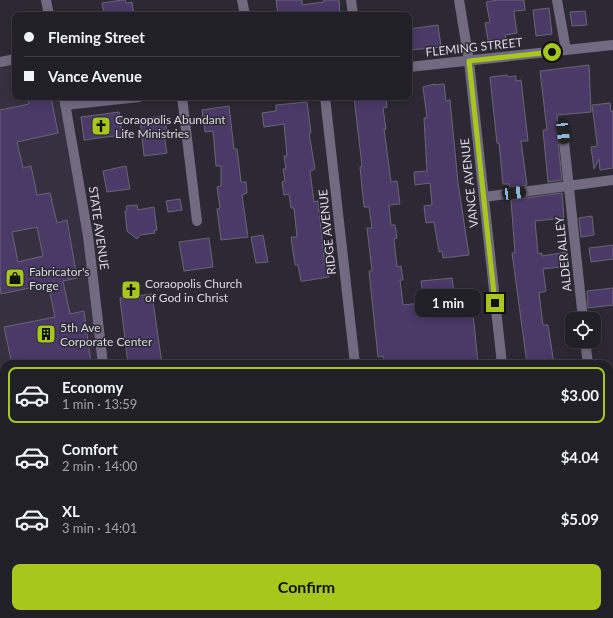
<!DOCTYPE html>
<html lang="en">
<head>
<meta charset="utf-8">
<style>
	:root { --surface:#211f27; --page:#29272f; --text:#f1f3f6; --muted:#a2a2a7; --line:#3e3d44; --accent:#a8c71c }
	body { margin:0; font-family:Lato,sans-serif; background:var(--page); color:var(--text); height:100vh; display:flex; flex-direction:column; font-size:15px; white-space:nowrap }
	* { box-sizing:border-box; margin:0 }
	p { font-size:13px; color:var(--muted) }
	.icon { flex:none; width:22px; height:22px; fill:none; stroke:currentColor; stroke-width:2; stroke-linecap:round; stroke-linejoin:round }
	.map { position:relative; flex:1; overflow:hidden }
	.sheet { position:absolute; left:0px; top:360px; width:613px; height:258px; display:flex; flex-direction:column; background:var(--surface); border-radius:12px 12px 0 0; box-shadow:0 2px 10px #0003,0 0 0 1px var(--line) }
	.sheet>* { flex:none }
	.guide { position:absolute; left:12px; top:12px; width:400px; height:88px; border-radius:8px; box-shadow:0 2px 10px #0003,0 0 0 1px var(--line); display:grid; align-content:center; height:88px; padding:0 12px; background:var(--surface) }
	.buttons { position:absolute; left:565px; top:312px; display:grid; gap:8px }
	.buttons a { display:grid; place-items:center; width:36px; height:36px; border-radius:8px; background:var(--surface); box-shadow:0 2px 10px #0003,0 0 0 1px var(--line); font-size:20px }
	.end { position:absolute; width:18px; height:18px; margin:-9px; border:5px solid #a8c71c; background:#111; box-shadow:0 0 0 2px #111 }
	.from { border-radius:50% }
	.bubble { position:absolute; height:28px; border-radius:8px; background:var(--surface); box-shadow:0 2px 10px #0003,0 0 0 1px var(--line); font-size:13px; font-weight:700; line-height:28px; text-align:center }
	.car { position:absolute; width:12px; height:24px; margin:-12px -6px; border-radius:5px; box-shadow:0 0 3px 1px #0007; background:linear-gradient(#222 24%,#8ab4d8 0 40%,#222 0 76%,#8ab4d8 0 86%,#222 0) }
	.guide b { display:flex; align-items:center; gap:14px; height:38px; font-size:15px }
	.guide b+b { border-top:1px solid var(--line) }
	.guide i { width:10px; height:10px; background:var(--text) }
	ul { padding:7px 0 0; list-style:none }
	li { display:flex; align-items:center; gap:12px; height:56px; margin:0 8px 6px; padding:0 4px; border:2px solid transparent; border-radius:8px }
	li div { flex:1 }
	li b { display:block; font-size:15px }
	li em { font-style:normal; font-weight:700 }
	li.selected { border-color:var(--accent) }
	li>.icon { width:36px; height:36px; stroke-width:1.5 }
	.primary-button { display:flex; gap:8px; margin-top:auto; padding:8px 12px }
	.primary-button a { flex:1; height:46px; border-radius:8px; background:var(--accent); color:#111; font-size:16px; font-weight:700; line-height:46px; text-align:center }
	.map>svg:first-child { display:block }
	.built { fill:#363041 }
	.building { fill:#4b3968; stroke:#6a6673; fill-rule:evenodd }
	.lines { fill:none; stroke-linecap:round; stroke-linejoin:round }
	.minor { stroke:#726a81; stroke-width:10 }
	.major { stroke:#b9a9d8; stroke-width:10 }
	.route { stroke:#a8c71c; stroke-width:5 }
	.labels { text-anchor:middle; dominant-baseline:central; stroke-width:3; stroke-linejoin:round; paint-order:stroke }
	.street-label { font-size:12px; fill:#dbd9e0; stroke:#2c2934 }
	.poi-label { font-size:12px; fill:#dbd9e0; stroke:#2c2934; text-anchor:start }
</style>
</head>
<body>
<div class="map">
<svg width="613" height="618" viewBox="0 0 613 618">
	<rect width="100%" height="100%" fill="#2c2934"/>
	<path class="built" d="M15 59V97H64L103 364H4V614H136L137 618H0V62Z"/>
	<path class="building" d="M122 0H125L126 3 132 2 134 15H104L102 3Z
		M276 0H302V5L324 2V0H339L340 15H278Z
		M497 0H524L525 10 514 11 517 33 505 35 506 39 494 41 493 39 488 40 485 23 490 22 486 2Z
		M549 8 552 34 536 36 533 10Z
		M585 11 587 25 572 26 570 12Z
		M438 25 441 47 409 50V29Z
		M589 65 591 112 557 115 558 128 557 133 562 180 548 182 543 130H547L540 71Z
		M507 75V77L516 76V81L521 80 528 141H521L527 185 510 187 509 184H503L499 143H497L490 77Z
		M435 84V85L444 84 446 101 450 100 458 183 469 255 443 258 442 251 439 252 434 222 426 223 424 206 432 205 430 183 415 185 414 172 427 171 424 118H427L423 87Z
		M28 97H51L58 133 17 142 23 168 31 166 37 195 50 193 57 223 67 220 77 278 63 281 70 314 84 311 91 364H12L4 327 55 317 48 284 1 294 0 286V110L29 104ZM37 227 43 256 18 262 12 232Z
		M354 97H386L387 107 383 108 386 129H384L391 182 397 181 400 204 389 205 391 225H395L397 238 394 239 397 267 401 266 403 280H400L403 305 421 303 422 318 445 315 442 292 423 294 421 281 452 278 454 293 471 292 478 364H384L383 356 378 357 369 271H372L367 228H372L369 207H364L360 167 362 166Z
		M307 102 311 133H309L315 169 310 171 314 202 318 201 325 265H327L329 277 304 281H301L298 265H295L291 237H297L294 208H291L289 194 284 195 282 182 285 181 283 169H286L284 156H287L284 124 264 127 262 113 276 111V105Z
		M610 103 611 112 613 111V168L600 170 599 159 594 169 591 147 597 146V143L592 105Z
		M229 106 234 149H237L241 182H246L247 193 242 195 248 237 221 240 217 209 220 208 217 187 221 186V166H216L213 131 205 132 202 110Z
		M119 112 122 135 84 140 81 117Z
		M165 116 167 134 164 135 167 153 144 156 140 119Z
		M126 166 130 189 107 192 103 171Z
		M562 193 564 218 535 221 538 254 542 253V256L567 252 569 266 543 269 546 291 539 293 543 325H548L554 364H527L512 253H515L511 200Z
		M180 199 182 210 168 212 166 201Z
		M137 205 138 210 154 207 157 230H154L155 233 140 235 137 239 127 231 125 211H127L126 206Z
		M592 216 594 235 581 237 579 218Z
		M263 235 268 262 256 263 251 237Z
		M209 238 213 267 184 271 179 242Z
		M613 245V259L591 262 589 248Z
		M613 288V305L588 308 587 291Z
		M152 294 162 364H128L120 298Z"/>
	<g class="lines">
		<path class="minor" d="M46 0 49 15
			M242 0 245 15
			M351 0 353 15
			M459 0 469 61 502 364
			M557 0 566 50
			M0 62 15 59
			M409 67 613 45
			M64 97 88 236 103 364
			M182 97 197 221
			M325 97 355 364
			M65 105 139 97
			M563 132 583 319
			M484 197 613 180
			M585 341 588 364
			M609 474 613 473
			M0 490 4 489
			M136 614 137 618
			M430 614 431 618
			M573 614 574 618
			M312 618 338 614"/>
		<path class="major" d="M0 384 4 404
			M47 614 48 618"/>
	</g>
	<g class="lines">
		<path class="route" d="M495 303 469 61 552 52"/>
	</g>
	<defs>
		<symbol id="church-square" viewBox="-11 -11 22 22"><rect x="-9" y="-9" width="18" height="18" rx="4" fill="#a8c71c" stroke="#2c2934"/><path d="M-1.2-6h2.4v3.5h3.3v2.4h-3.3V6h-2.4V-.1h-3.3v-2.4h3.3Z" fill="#111"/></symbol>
		<symbol id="shop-square" viewBox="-11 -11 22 22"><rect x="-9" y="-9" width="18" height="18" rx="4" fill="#a8c71c" stroke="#2c2934"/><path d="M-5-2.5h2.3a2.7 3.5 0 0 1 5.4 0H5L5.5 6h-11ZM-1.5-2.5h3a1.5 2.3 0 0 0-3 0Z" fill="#111"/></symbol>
		<symbol id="building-square" viewBox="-11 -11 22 22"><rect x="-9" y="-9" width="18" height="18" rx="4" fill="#a8c71c" stroke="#2c2934"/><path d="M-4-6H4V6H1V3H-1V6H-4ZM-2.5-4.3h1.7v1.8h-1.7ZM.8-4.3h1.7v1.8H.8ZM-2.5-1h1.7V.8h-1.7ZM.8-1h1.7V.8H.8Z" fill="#111"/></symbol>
	</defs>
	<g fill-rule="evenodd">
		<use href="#church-square" x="90" y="115" width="22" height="22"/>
		<use href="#shop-square" x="4" y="267" width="22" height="22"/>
		<use href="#church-square" x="120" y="279" width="22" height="22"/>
		<use href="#building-square" x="35" y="323" width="22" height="22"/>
	</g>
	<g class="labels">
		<g class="street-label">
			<text transform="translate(474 47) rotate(-6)">FLEMING STREET</text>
			<text transform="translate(469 183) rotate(-96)">VANCE AVENUE</text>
			<text transform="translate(99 228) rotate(82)">STATE AVENUE</text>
			<text transform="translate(327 232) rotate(-96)">RIDGE AVENUE</text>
			<text transform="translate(563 254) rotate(-96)">ALDER ALLEY</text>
		</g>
		<g class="poi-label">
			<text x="115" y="119">Coraopolis Abundant<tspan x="115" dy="14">Life Ministries</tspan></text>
			<text x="29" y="271">Fabricator's<tspan x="29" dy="14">Forge</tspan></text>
			<text x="145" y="283">Coraopolis Church<tspan x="145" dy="14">of God in Christ</tspan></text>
			<text x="60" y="327">5th Ave<tspan x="60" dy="14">Corporate Center</tspan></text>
		</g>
	</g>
</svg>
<div class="buttons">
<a><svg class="icon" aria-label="locate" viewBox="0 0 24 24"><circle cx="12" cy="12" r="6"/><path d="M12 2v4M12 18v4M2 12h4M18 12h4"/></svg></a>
</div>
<i class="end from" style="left:552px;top:52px"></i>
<i class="end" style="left:495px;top:303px"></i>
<div class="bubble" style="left:415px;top:289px;width:66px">1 min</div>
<i class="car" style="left:563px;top:132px;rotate:174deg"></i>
<i class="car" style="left:514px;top:193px;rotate:83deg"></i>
<div class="guide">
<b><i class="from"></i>Fleming Street</b>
<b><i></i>Vance Avenue</b>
</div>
<section class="sheet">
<ul>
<li class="selected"><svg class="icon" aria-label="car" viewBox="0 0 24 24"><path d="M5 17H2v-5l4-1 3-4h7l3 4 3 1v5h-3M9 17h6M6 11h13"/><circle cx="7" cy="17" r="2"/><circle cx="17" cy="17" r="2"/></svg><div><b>Economy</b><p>1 min · 13:59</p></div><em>$3.00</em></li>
<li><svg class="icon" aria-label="car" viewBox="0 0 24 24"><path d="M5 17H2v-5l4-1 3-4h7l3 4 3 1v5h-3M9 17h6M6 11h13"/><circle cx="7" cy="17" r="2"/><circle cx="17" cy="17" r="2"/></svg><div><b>Comfort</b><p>2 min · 14:00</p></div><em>$4.04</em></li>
<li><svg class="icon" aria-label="car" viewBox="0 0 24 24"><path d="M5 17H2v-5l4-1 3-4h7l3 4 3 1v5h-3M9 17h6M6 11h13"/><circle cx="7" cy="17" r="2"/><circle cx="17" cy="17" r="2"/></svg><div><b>XL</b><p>3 min · 14:01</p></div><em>$5.09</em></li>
</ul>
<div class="primary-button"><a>Confirm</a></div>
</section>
</div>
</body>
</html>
